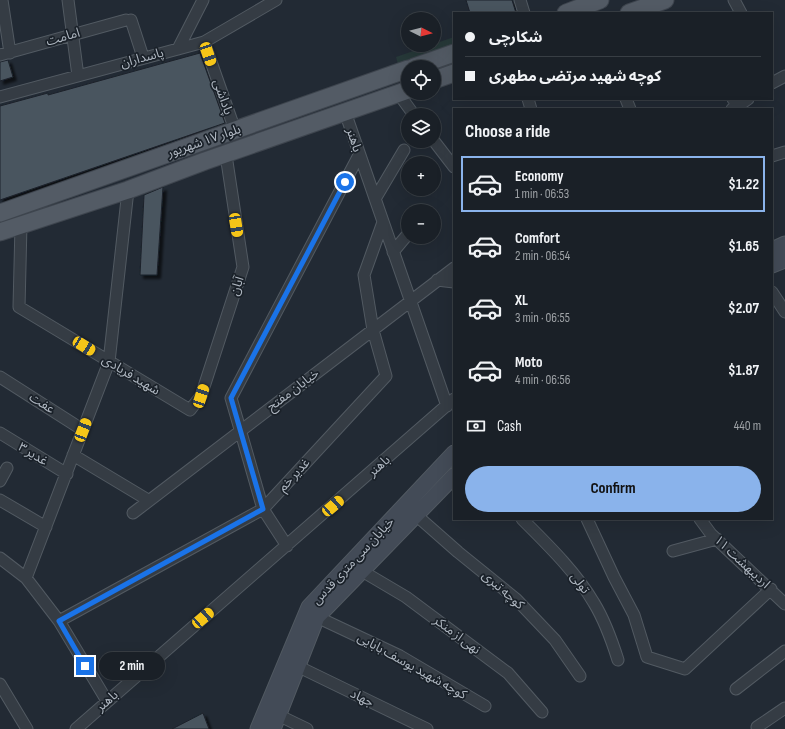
<!DOCTYPE html>
<html lang="en">
<head>
<meta charset="utf-8">
<style>
	:root { --surface:#1a2027; --page:#272d33; --text:#f1f3f6; --muted:#9fa3a7; --line:#383e44; --accent:#8ab3eb }
	body { margin:0; font-family:"Sofia Sans Condensed","Noto Sans Arabic",sans-serif; background:var(--page); color:var(--text); height:100vh; display:flex; flex-direction:column; font-size:15px; white-space:nowrap }
	* { box-sizing:border-box; margin:0 }
	p { font-size:13px; color:var(--muted) }
	.icon { flex:none; width:22px; height:22px; fill:none; stroke:currentColor; stroke-width:2; stroke-linecap:round; stroke-linejoin:round }
	.map { position:relative; flex:1; overflow:hidden }
	.details { position:absolute; left:453px; top:108px; width:320px; height:412px; display:flex; flex-direction:column; background:var(--surface); border-radius:0px; box-shadow:0 4px 16px #0002,0 0 0 1px var(--line) }
	.details>* { flex:none }
	.guide { position:absolute; left:453px; top:12px; width:320px; height:88px; border-radius:0px; box-shadow:0 4px 16px #0002,0 0 0 1px var(--line); display:grid; align-content:center; height:88px; padding:0 12px; background:var(--surface) }
	.needle { width:26px; rotate:96deg }
	.fabs { position:absolute; left:401px; top:12px; display:grid; gap:8px }
	.fabs a { display:grid; place-items:center; width:40px; height:40px; border-radius:50%; background:var(--surface); box-shadow:0 4px 16px #0002,0 0 0 1px var(--line); font-size:20px }
	.end { position:absolute; width:18px; height:18px; margin:-9px; border:5px solid #1a73e8; background:#fff; box-shadow:0 0 0 2px #fff }
	.from { border-radius:50% }
	.bubble { position:absolute; height:28px; border-radius:14px; background:var(--surface); box-shadow:0 4px 16px #0002,0 0 0 1px var(--line); font-size:13px; font-weight:700; line-height:28px; text-align:center }
	.car { position:absolute; width:12px; height:24px; margin:-12px -6px; border-radius:5px; box-shadow:0 0 3px 1px #0007; background:linear-gradient(#f5c518 24%,#345 0 40%,#f5c518 0 76%,#345 0 86%,#f5c518 0) }
	.guide b { display:flex; align-items:center; gap:14px; height:38px; font-size:15px }
	.guide b+b { border-top:1px solid var(--line) }
	.guide i { width:10px; height:10px; background:var(--text) }
	ul { padding:0; list-style:none }
	li { display:flex; align-items:center; gap:12px; height:56px; margin:0 8px 6px; padding:0 4px; border:2px solid transparent; border-radius:0px }
	li div { flex:1 }
	li b { display:block; font-size:15px }
	li em { font-style:normal; font-weight:700 }
	li.on { border-color:var(--accent) }
	li>.icon { width:36px; height:36px; stroke-width:1.5 }
	h2 { padding:0 12px; font-size:18px; line-height:48px }
	.pay { display:flex; align-items:center; gap:10px; height:44px; padding:0 12px; font-size:15px }
	.pay p { margin-inline-start:auto }
	.button { display:flex; gap:8px; margin-top:auto; padding:8px 12px }
	.button a { flex:1; height:46px; border-radius:24px; background:var(--accent); color:#111; font-size:16px; font-weight:700; line-height:46px; text-align:center }
	.map>svg:first-child { display:block }
	.green { fill:#273939 }
	.building { fill:#4a545f; stroke:#1c232b; filter:url(#shadow) }
	.lines { fill:none; stroke-linecap:round; stroke-linejoin:round }
	.minor-casing { stroke:#525a62; stroke-width:13 }
	.secondary-casing { stroke:#525a62; stroke-width:17 }
	.primary-casing { stroke:#3e454e; stroke-width:19 }
	.minor { stroke:#353c44; stroke-width:11 }
	.secondary { stroke:#434b57; stroke-width:15 }
	.primary { stroke:#535b65; stroke-width:17 }
	.route { stroke:#1a73e8; stroke-width:5 }
	.labels { text-anchor:middle; dominant-baseline:central; stroke-width:3.5; stroke-linejoin:round; paint-order:stroke }
	.street-label { font-size:13px; fill:#afb7c1; stroke:#1a2129 }
</style>
</head>
<body>
<div class="map">
<svg width="785" height="729" viewBox="0 0 785 729">
	<defs>
		<filter id="shadow"><feDropShadow dx="3.5" dy="3.5" stdDeviation="1" flood-color="#0009"/></filter>
	</defs>
	<rect width="100%" height="100%" fill="#222a34"/>
	<path class="green" d="M454 37V45L398 64 396 57Z"/>
	<path class="building" d="M466 0H512L516 13H470Z
		M200 53 225 123 0 200V106L48 93V95Z
		M8 60 13 77 0 81V62Z
		M163 187 157 275H140L144 195Z
		M203 713 209 729H172Z"/>
	<g class="lines">
		<defs>
			<path id="minor" d="M2 0 10 53
				M68 0 78 76
				M520 0 524 13
				M734 0 741 13
				M131 20 143 57
				M204 42 235 130
				M178 49 203 0
				M0 55 126 20
				M772 83 785 76
				M398 93 414 115
				M0 97 204 42 276 0
				M528 99 531 109
				M626 99 630 109
				M738 106 748 99
				M732 109 738 106 733 99
				M345 112 447 406
				M434 141 454 167
				M772 156 785 152
				M375 199 404 150
				M21 225 19 307 190 410 201 396 243 267 226 155
				M393 252 408 234
				M437 280 454 282
				M772 292 785 312
				M0 377 83 430
				M0 433 67 474
				M73 455 148 500
				M0 481 7 468
				M0 500 46 527
				M133 513 454 268
				M416 515 458 552 516 599 555 640 580 676
				M522 519C547 544 576 572 594 603 605 621 612 641 618 660
				M587 519 614 577 634 615 647 657 685 669 771 589
				M700 519 711 534 785 604
				M287 546 263 509 231 398 359 155
				M673 551 717 539
				M0 558 26 578 59 621 107 701
				M362 571 406 597 508 673 542 712
				M26 578 109 362 128 190
				M317 617 400 656 485 706
				M59 621 263 509 386 376 373 330 364 275 383 222
				M297 666 427 729
				M0 684 27 729
				M736 689 785 651
				M278 715 307 729
				M757 727 785 708
				M76 729 454 399"/>
			<path id="secondary" d="M772 250 785 244
				M772 265 785 260
				M258 729 309 607 454 453
				M273 729 317 617 454 476"/>
			<path id="primary" d="M566 13 600 0
				M629 13 665 0
				M414 67 454 53
				M434 80 454 73
				M0 213 408 69
				M0 232 128 190 205 161 408 90"/>
		</defs>
		<use href="#minor" class="minor-casing"/>
		<use href="#secondary" class="secondary-casing"/>
		<use href="#primary" class="primary-casing"/>
		<use href="#minor" class="minor"/>
		<use href="#secondary" class="secondary"/>
		<use href="#primary" class="primary"/>
	</g>
	<g class="lines">
		<path class="route" d="M85 666 59 621 263 509 231 398 345 182"/>
	</g>
	<g class="labels">
		<g class="street-label">
			<text transform="translate(63 37) rotate(-16)">امامت</text>
			<text transform="translate(142 58) rotate(-15)">پاسداران</text>
			<text transform="translate(223 97) rotate(71)">پاداشی</text>
			<text transform="translate(354 140) rotate(72)">باهنر</text>
			<text transform="translate(204 141) rotate(-19)">بلوار ١٧ شهریور</text>
			<text transform="translate(237 286) rotate(-72)">آبان</text>
			<text transform="translate(131 375) rotate(31)">شهید فریادی</text>
			<text transform="translate(293 390) rotate(-37)">خیابان مفتح</text>
			<text transform="translate(42 403) rotate(32)">عفت</text>
			<text transform="translate(33 454) rotate(31)">غدیر ۳</text>
			<text transform="translate(379 466) rotate(-41)">باهنر</text>
			<text transform="translate(294 475) rotate(-47)">غدیر خم</text>
			<text transform="translate(353 561) rotate(-47)">خیابان سی متری قدس</text>
			<text transform="translate(742 562) rotate(43)">۱۱ اردیبهشت</text>
			<text transform="translate(580 583) rotate(53)">تولی</text>
			<text transform="translate(503 590) rotate(41)">کوچه تبری</text>
			<text transform="translate(457 635) rotate(37)">نهی از منکر</text>
			<text transform="translate(412 666) rotate(29)">کوچه شهید یوسف بابایی</text>
			<text transform="translate(362 698) rotate(26)">جهاد</text>
			<text transform="translate(107 701) rotate(-41)">باهنر</text>
		</g>
	</g>
</svg>
<div class="fabs">
<a><svg class="needle" viewBox="-14 -14 28 28"><path d="M0-13l5 13h-10z" fill="#e53935"/><path d="M0 13l5-13h-10z" fill="#9fa3a7"/></svg></a>
<a><svg class="icon" aria-label="locate" viewBox="0 0 24 24"><circle cx="12" cy="12" r="6"/><path d="M12 2v4M12 18v4M2 12h4M18 12h4"/></svg></a>
<a><svg class="icon" aria-label="layers" viewBox="0 0 24 24"><path d="M12 4l9 5-9 5-9-5zM3 14l9 5 9-5"/></svg></a>
<a>+</a>
<a>−</a>
</div>
<i class="end from" style="left:345px;top:182px"></i>
<i class="end" style="left:85px;top:666px"></i>
<div class="bubble" style="left:99px;top:652px;width:66px">2 min</div>
<i class="car" style="left:208px;top:54px;rotate:161deg"></i>
<i class="car" style="left:236px;top:225px;rotate:171deg"></i>
<i class="car" style="left:84px;top:346px;rotate:122deg"></i>
<i class="car" style="left:201px;top:396px;rotate:18deg"></i>
<i class="car" style="left:83px;top:430px;rotate:21deg"></i>
<i class="car" style="left:333px;top:506px;rotate:49deg"></i>
<i class="car" style="left:203px;top:618px;rotate:49deg"></i>
<div class="guide">
<b><i class="from"></i>شکارچی</b>
<b><i></i>کوچه شهید مرتضی مطهری</b>
</div>
<section class="details">
<h2>Choose a ride</h2>
<ul>
<li class="on"><svg class="icon" aria-label="car" viewBox="0 0 24 24"><path d="M5 17H2v-5l4-1 3-4h7l3 4 3 1v5h-3M9 17h6M6 11h13"/><circle cx="7" cy="17" r="2"/><circle cx="17" cy="17" r="2"/></svg><div><b>Economy</b><p>1 min · 06:53</p></div><em>$1.22</em></li>
<li><svg class="icon" aria-label="car" viewBox="0 0 24 24"><path d="M5 17H2v-5l4-1 3-4h7l3 4 3 1v5h-3M9 17h6M6 11h13"/><circle cx="7" cy="17" r="2"/><circle cx="17" cy="17" r="2"/></svg><div><b>Comfort</b><p>2 min · 06:54</p></div><em>$1.65</em></li>
<li><svg class="icon" aria-label="car" viewBox="0 0 24 24"><path d="M5 17H2v-5l4-1 3-4h7l3 4 3 1v5h-3M9 17h6M6 11h13"/><circle cx="7" cy="17" r="2"/><circle cx="17" cy="17" r="2"/></svg><div><b>XL</b><p>3 min · 06:55</p></div><em>$2.07</em></li>
<li><svg class="icon" aria-label="car" viewBox="0 0 24 24"><path d="M5 17H2v-5l4-1 3-4h7l3 4 3 1v5h-3M9 17h6M6 11h13"/><circle cx="7" cy="17" r="2"/><circle cx="17" cy="17" r="2"/></svg><div><b>Moto</b><p>4 min · 06:56</p></div><em>$1.87</em></li>
</ul>
<div class="pay"><svg class="icon" aria-label="cash" viewBox="0 0 24 24"><path d="M3 7h18v10H3z"/><circle cx="12" cy="12" r="2"/></svg>Cash<p>440 m</p></div>
<div class="button"><a>Confirm</a></div>
</section>
</div>
</body>
</html>
